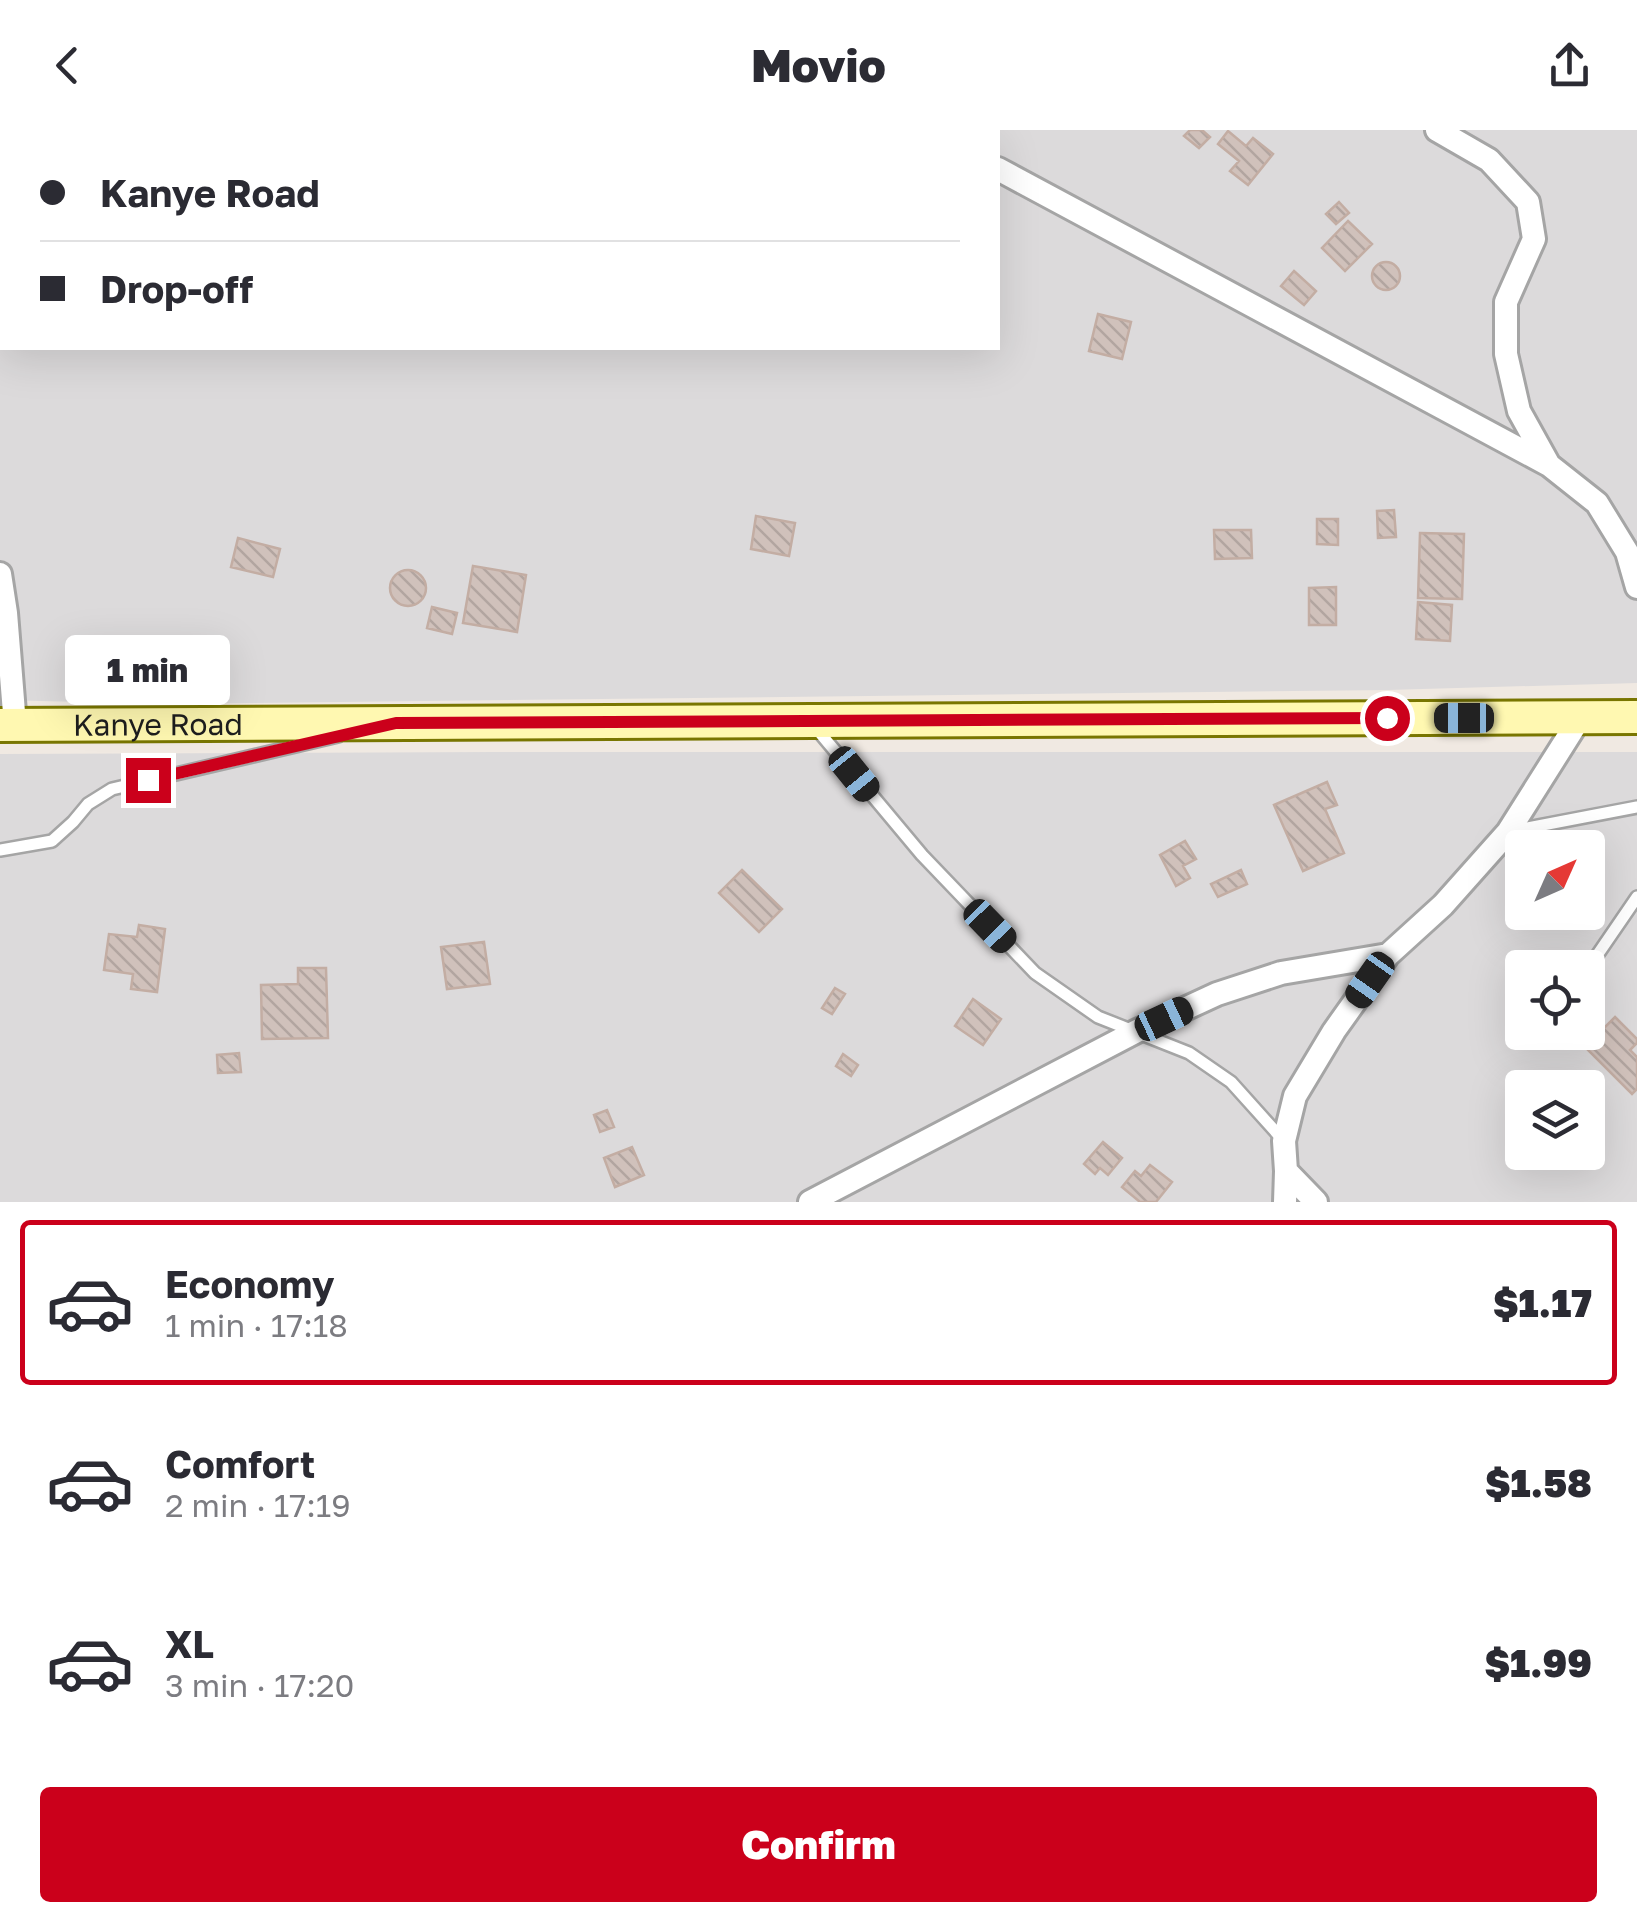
<!DOCTYPE html>
<html lang="en">
<head>
<meta charset="utf-8">
<style>
	:root { --surface:#fff; --page:#f2f2f3; --text:#2b2b33; --muted:#7c7c81; --line:#e1e1e2; --accent:#cb001b }
	body { margin:0; font-family:"Golos Text",sans-serif; background:var(--page); color:var(--text); height:100vh; display:flex; flex-direction:column; font-size:38px; white-space:nowrap }
	* { box-sizing:border-box; margin:0 }
	p { font-size:32px; color:var(--muted) }
	.icon { flex:none; width:55px; height:55px; fill:none; stroke:currentColor; stroke-width:2; stroke-linecap:round; stroke-linejoin:round }
	.map { position:relative; height:1072px; overflow:hidden }
	.drawer { display:flex; flex-direction:column; background:var(--surface); flex:1 }
	.drawer>* { flex:none }
	.hud { position:absolute; left:0px; top:0px; width:1000px; height:220px; box-shadow:0 10px 40px #0002; display:grid; align-content:center; height:220px; padding:0 40px; background:var(--surface) }
	.needle { width:65px; rotate:45deg }
	.controls { position:absolute; left:1505px; top:700px; display:grid; gap:20px }
	.controls a { display:grid; place-items:center; width:100px; height:100px; border-radius:10px; background:var(--surface); box-shadow:0 10px 40px #0002; font-size:50px }
	.end { position:absolute; width:45px; height:45px; margin:-22px; border:12px solid #cb001b; background:#fff; box-shadow:0 0 0 5px #fff }
	.from { border-radius:50% }
	.bubble { position:absolute; height:70px; border-radius:10px; background:var(--surface); box-shadow:0 10px 40px #0002; font-size:32px; font-weight:800; line-height:70px; text-align:center }
	.car { position:absolute; width:30px; height:60px; margin:-30px -15px; border-radius:12px; box-shadow:0 0 8px 2px #0007; background:linear-gradient(#222 24%,#8ab4d8 0 40%,#222 0 76%,#8ab4d8 0 86%,#222 0) }
	.hud b { display:flex; align-items:center; gap:35px; height:95px; font-size:38px }
	.hud b+b { border-top:2px solid var(--line) }
	.hud i { width:25px; height:25px; background:var(--text) }
	ul { padding:18px 0 0; list-style:none }
	li { display:flex; align-items:center; gap:30px; height:165px; margin:0 20px 15px; padding:0 20px; border:5px solid transparent; border-radius:10px }
	li div { flex:1 }
	li b { display:block; font-size:38px }
	li em { font-style:normal; font-weight:800 }
	li.active { border-color:var(--accent) }
	li>.icon { width:90px; height:90px; stroke-width:1.5 }
	.cta { display:flex; gap:20px; margin-top:auto; padding:20px 40px }
	.cta a { flex:1; height:115px; border-radius:10px; background:var(--accent); color:#fff; font-size:40px; font-weight:800; line-height:115px; text-align:center }
	header { display:flex; justify-content:space-between; align-items:center; height:130px; padding:0 40px; background:var(--surface); font-size:45px; font-weight:800 }
	.map>svg:first-child { display:block }
	.residential { fill:#dcdadb; fill-rule:evenodd }
	.building { fill:url(#building-back-hatch); stroke:#c3ada3; stroke-width:2.5 }
	.lines { fill:none; stroke-linecap:round; stroke-linejoin:round }
	.service-casing { stroke:#a5a5a5; stroke-width:16 }
	.minor-casing { stroke:#a5a5a5; stroke-width:28 }
	.secondary-casing { stroke:#797600; stroke-width:38 }
	.service { stroke:#fff; stroke-width:11 }
	.minor { stroke:#fff; stroke-width:22 }
	.secondary { stroke:#fff8b1; stroke-width:32 }
	.route { stroke:#cb001b; stroke-width:12 }
	.labels { text-anchor:middle; dominant-baseline:central; stroke-width:10; stroke-linejoin:round; paint-order:stroke }
	.street-label { font-size:30px; fill:#1e1e1e; stroke:#fff }
</style>
</head>
<body>
<header><svg class="icon" aria-label="back" viewBox="0 0 24 24"><path d="M15 5l-7 7 7 7"/></svg>Movio<svg class="icon" aria-label="share" viewBox="0 0 24 24"><path d="M12 15V3M7 8l5-5 5 5M5 13v7h14v-7"/></svg></header>
<div class="map">
<svg width="1637" height="1072" viewBox="0 0 1637 1072">
	<defs>
		<pattern id="building-back-hatch" width="6" height="6" patternUnits="userSpaceOnUse" patternTransform="scale(2.5)"><rect width="6" height="6" fill="#d0c1bb"/><path d="M-1 5l2 2M0 0l6 6M5-1l2 2" fill="none" stroke="#b2a5a0"/></pattern>
	</defs>
	<rect width="100%" height="100%" fill="#f0e9e2"/>
	<path class="residential" d="M0 0H1637V553L1388 560 162 574 0 570ZM2 2H998V218H2Z
		M493 622H1637V1072H0V624ZM1522 718H1588V782H1522ZM1522 838H1588V902H1522ZM1522 958H1588V1022H1522Z"/>
	<path class="building" d="M1190 0H1202L1210 7 1199 18 1184 6Z
		M1228 1 1246 16 1253 8 1273 24 1248 55 1230 41 1239 31 1218 14Z
		M1339 72 1349 83 1336 94 1326 84Z
		M1348 91 1372 114 1345 141 1322 118Z
		M1372 146a14 14 0 1 1 28 0a14 14 0 1 1-28 0Z
		M1294 141 1316 161 1304 175 1281 156Z
		M1098 184 1131 192 1122 229 1089 221Z
		M1394 380 1396 407 1378 408 1377 381Z
		M756 386 795 393 789 426 751 419Z
		M1317 389H1338V415L1317 414Z
		M1214 400H1251L1252 428 1215 429Z
		M1420 403 1464 404 1462 469 1418 468Z
		M238 408 280 419 273 447 231 437Z
		M473 436 526 445 517 502 463 493Z
		M390 458a18 18 0 1 1 36 0a18 18 0 1 1-36 0Z
		M1336 457V495H1309V458Z
		M1418 472 1452 475 1450 511 1416 509Z
		M432 477 457 483 452 504 427 498Z
		M1327 652 1337 675 1325 679 1344 723 1303 741 1274 675Z
		M1185 711 1196 729 1183 736 1190 748 1176 756 1160 725Z
		M742 740 782 779 759 802 719 763Z
		M1241 740 1247 754 1218 767 1211 754Z
		M139 795 165 799 157 862 131 859 133 844 104 840 109 804 137 807Z
		M484 812 490 854 447 859 441 817Z
		M298 838H326L328 908 262 909 261 855 298 854Z
		M835 858 845 864 832 884 822 878Z
		M973 869 1001 889 983 915 955 896Z
		M1615 887 1637 909V913L1630 920 1637 927V959L1632 964 1585 917Z
		M239 923 241 942 218 943 217 925Z
		M843 924 858 935 851 946 836 936Z
		M607 980 614 997 600 1002 594 985Z
		M1103 1012 1122 1028 1108 1045 1100 1038 1095 1044 1084 1034Z
		M632 1017 644 1045 615 1057 604 1028Z
		M1150 1035 1172 1052 1156 1072H1140L1122 1057 1135 1041 1141 1046Z"/>
	<g class="lines">
		<defs>
			<path id="service" d="M815 597 922 725 1035 843 1098 887 1189 923 1231 952 1284 1011
				M1512 701 1637 677
				M0 720 52 711 73 692 88 674 112 659 338 606
				M1598 824 1637 767"/>
			<path id="minor" d="M924 0 929 2
				M1437 0 1489 30 1528 72 1534 109 1506 172V224L1519 281 1549 335
				M998 39 1549 335 1597 373 1627 422 1637 457
				M0 444 6 483 15 595
				M1286 1041 1316 1072
				M810 1072 1137 901 1217 864 1281 843 1388 825
				M1285 1072 1286 1041 1284 1011 1295 966 1334 901 1388 825 1443 775 1508 702 1580 588"/>
			<g id="secondary">
				<path id="s1" d="M0 595 1637 587"/>
			</g>
		</defs>
		<use href="#service" class="service-casing"/>
		<use href="#minor" class="minor-casing"/>
		<use href="#secondary" class="secondary-casing"/>
		<use href="#service" class="service"/>
		<use href="#minor" class="minor"/>
		<use href="#secondary" class="secondary"/>
	</g>
	<g class="lines">
		<path class="route" d="M148 650 396 593 1387 588"/>
	</g>
	<g class="labels">
		<g class="street-label">
			<text stroke="none"><textPath href="#s1" startOffset="158">Kanye Road</textPath></text>
		</g>
	</g>
</svg>
<div class="controls">
<a><svg class="needle" viewBox="-14 -14 28 28"><path d="M0-13l5 13h-10z" fill="#e53935"/><path d="M0 13l5-13h-10z" fill="#7c7c81"/></svg></a>
<a><svg class="icon" aria-label="locate" viewBox="0 0 24 24"><circle cx="12" cy="12" r="6"/><path d="M12 2v4M12 18v4M2 12h4M18 12h4"/></svg></a>
<a><svg class="icon" aria-label="layers" viewBox="0 0 24 24"><path d="M12 4l9 5-9 5-9-5zM3 14l9 5 9-5"/></svg></a>
</div>
<i class="end from" style="left:1387px;top:588px"></i>
<i class="end" style="left:148px;top:650px"></i>
<div class="bubble" style="left:65px;top:505px;width:165px">1 min</div>
<i class="car" style="left:1464px;top:588px;rotate:270deg"></i>
<i class="car" style="left:854px;top:644px;rotate:141deg"></i>
<i class="car" style="left:990px;top:796px;rotate:136deg"></i>
<i class="car" style="left:1370px;top:850px;rotate:215deg"></i>
<i class="car" style="left:1164px;top:889px;rotate:65deg"></i>
<div class="hud">
<b><i class="from"></i>Kanye Road</b>
<b><i></i>Drop-off</b>
</div>
</div>
<section class="drawer">
<ul>
<li class="active"><svg class="icon" aria-label="car" viewBox="0 0 24 24"><path d="M5 17H2v-5l4-1 3-4h7l3 4 3 1v5h-3M9 17h6M6 11h13"/><circle cx="7" cy="17" r="2"/><circle cx="17" cy="17" r="2"/></svg><div><b>Economy</b><p>1 min · 17:18</p></div><em>$1.17</em></li>
<li><svg class="icon" aria-label="car" viewBox="0 0 24 24"><path d="M5 17H2v-5l4-1 3-4h7l3 4 3 1v5h-3M9 17h6M6 11h13"/><circle cx="7" cy="17" r="2"/><circle cx="17" cy="17" r="2"/></svg><div><b>Comfort</b><p>2 min · 17:19</p></div><em>$1.58</em></li>
<li><svg class="icon" aria-label="car" viewBox="0 0 24 24"><path d="M5 17H2v-5l4-1 3-4h7l3 4 3 1v5h-3M9 17h6M6 11h13"/><circle cx="7" cy="17" r="2"/><circle cx="17" cy="17" r="2"/></svg><div><b>XL</b><p>3 min · 17:20</p></div><em>$1.99</em></li>
</ul>
<div class="cta"><a>Confirm</a></div>
</section>
</body>
</html>
